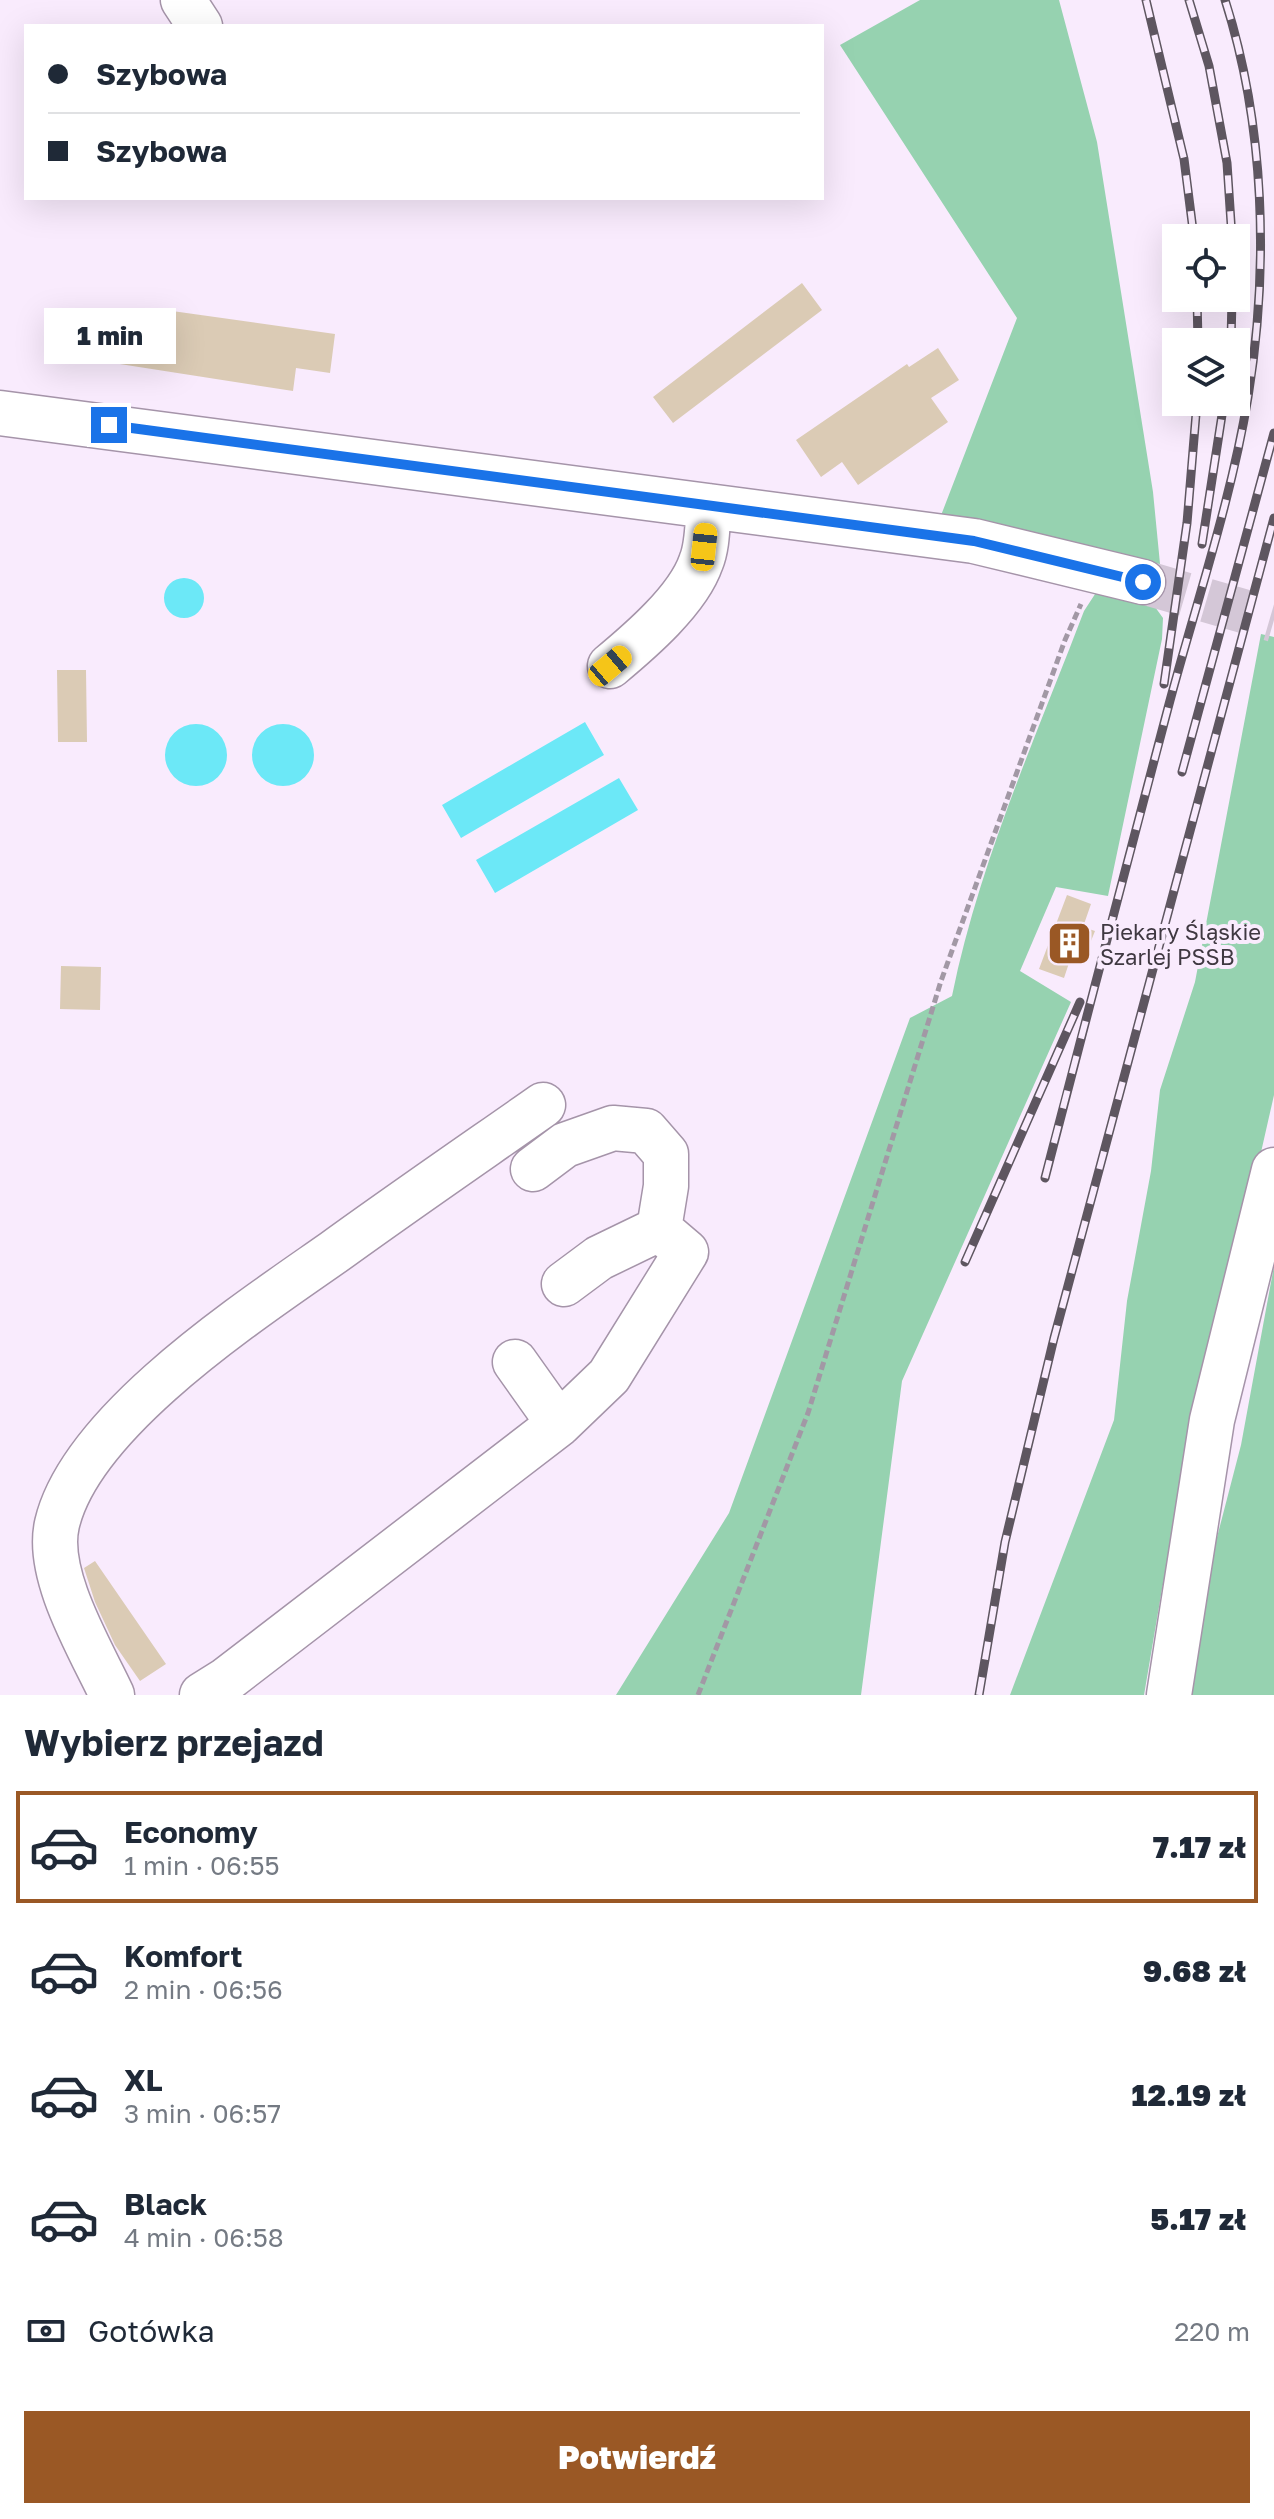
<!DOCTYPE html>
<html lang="pl">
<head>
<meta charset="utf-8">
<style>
	:root { --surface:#fff; --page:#f2f2f3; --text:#1f2937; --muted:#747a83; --line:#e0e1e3; --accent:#9a5825 }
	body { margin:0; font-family:"Golos Text",sans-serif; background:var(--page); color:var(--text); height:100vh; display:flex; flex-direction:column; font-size:30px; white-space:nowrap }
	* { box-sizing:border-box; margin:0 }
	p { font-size:26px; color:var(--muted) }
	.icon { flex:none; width:44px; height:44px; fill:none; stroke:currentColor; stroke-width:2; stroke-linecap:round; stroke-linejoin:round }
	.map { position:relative; height:1695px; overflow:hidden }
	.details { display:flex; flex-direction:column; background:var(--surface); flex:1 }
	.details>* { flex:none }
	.top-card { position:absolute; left:24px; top:24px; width:800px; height:176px; border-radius:0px; box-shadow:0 8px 32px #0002; display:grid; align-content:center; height:176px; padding:0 24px; background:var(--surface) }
	.fabs { position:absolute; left:1162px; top:224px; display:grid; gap:16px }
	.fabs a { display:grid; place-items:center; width:88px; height:88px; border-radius:0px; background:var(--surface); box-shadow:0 8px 32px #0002; font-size:40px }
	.end { position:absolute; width:36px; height:36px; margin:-18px; border:10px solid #1a73e8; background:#fff; box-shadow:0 0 0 4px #fff }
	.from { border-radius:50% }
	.bubble { position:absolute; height:56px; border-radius:0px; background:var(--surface); box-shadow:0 8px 32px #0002; font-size:26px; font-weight:800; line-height:56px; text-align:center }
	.car { position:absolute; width:24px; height:48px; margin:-24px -12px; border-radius:10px; box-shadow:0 0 6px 2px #0007; background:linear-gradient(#f5c518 24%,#345 0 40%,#f5c518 0 76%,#345 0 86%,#f5c518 0) }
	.top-card b { display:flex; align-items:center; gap:28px; height:76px; font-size:30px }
	.top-card b+b { border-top:2px solid var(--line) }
	.top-card i { width:20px; height:20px; background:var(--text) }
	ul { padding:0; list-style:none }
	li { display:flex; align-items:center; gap:24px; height:112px; margin:0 16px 12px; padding:0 8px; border:4px solid transparent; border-radius:0px }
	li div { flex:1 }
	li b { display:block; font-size:30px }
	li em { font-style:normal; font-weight:800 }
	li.on { border-color:var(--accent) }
	li>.icon { width:72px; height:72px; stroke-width:1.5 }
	h2 { padding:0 24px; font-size:36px; line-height:96px }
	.pay { display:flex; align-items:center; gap:20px; height:88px; padding:0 24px; font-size:30px }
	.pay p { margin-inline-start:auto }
	.primary-button { display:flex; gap:16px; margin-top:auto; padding:16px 24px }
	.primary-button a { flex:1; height:92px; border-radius:0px; background:var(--accent); color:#fff; font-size:32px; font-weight:800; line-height:92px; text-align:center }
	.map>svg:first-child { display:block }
	.green { fill:#96d2b0 }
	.water { fill:#6ce8f7 }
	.building { fill:#dbcbb5 }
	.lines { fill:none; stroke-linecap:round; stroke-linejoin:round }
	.minor-tunnel { stroke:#d4c7d7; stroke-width:44; stroke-dasharray:44 22; stroke-linecap:butt }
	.minor-casing { stroke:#a594a9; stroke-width:47 }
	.path { stroke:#a298a5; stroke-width:5; stroke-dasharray:8 4; stroke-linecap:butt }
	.minor { stroke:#fff; stroke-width:44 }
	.rail-casing { stroke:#5e5660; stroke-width:9 }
	.rail { stroke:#f9ebfd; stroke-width:6; stroke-dasharray:18; stroke-linecap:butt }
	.route { stroke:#1a73e8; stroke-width:10 }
	.labels { text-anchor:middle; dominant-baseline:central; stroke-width:8; stroke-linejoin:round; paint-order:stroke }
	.poi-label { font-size:22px; fill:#3f3841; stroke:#f9ebfd; text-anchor:start }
</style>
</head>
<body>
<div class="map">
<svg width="1274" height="1695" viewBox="0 0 1274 1695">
	<rect width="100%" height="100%" fill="#f9ebfd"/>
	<path class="green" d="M920 0H1059L1097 142 1153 492 1161 574 940 518 1017 318 840 45Z
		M1099 588 1150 600 1163 618 1162 639 1108 896 1056 887 1020 971 1071 1002 902 1381 861 1695H616L729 1513 910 1018 952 996C979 863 1036 737 1084 611Z
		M1261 634 1274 637V1095L1162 1589 1144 1695H1010L1114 1420 1127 1301 1151 1171 1160 1090 1195 982Z
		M1274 1266V1695H1176L1241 1445Z"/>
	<path class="water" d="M164 598a20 20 0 1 1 40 0a20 20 0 1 1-40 0Z
		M585 722 604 755 461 838 442 805Z
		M165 755a31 31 0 1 1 62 0a31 31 0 1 1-62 0Z
		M252 755a31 31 0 1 1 62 0a31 31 0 1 1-62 0Z
		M619 778 638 810 495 893 476 860Z"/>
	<path class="building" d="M802 283 822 310 673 423 653 397Z
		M100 310 163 320 165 310 335 334 330 373 296 368 293 391 94 360Z
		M938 348 959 380 931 398 948 422 858 485 842 462 821 477 796 440 907 364 909 367Z
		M57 670H86L87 742H58Z
		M1067 895 1091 904 1083 927 1095 931 1083 961 1071 957 1064 978 1039 969Z
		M61 966 101 967 100 1010 60 1009Z
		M95 1561 166 1664 140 1681 115 1645 95 1602 84 1568Z"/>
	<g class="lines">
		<path class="minor-tunnel" d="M1143 582 1274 620"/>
		<defs>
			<path id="minor" d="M183 0 200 26
				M0 413 974 541 1143 582
				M610 666C640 641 688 600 701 562 708 545 707 524 709 506
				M533 1169 565 1145 613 1128 646 1131 666 1154V1186L659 1229
				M515 1362 559 1424
				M112 1695C91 1650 45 1575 57 1524 81 1421 250 1311 334 1252 403 1202 473 1154 543 1105
				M202 1695 226 1680 559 1424 609 1376 686 1252 659 1229 599 1258 564 1284
				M1169 1695 1212 1420 1274 1170"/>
		</defs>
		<use href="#minor" class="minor-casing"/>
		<path class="path" d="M698 1695 808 1413 941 981 1065 640 1081 604"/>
		<use href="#minor" class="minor"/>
		<defs>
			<path id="rail" d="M1146 0 1184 159 1194 238
				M1189 0 1209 66 1227 163 1232 238
				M1197 298 1198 342
				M1231 342 1232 298
				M1202 544 1224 402
				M1164 684 1187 523 1197 402
				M1182 772 1274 433
				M1045 1178C1085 1021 1127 865 1168 708 1195 606 1231 502 1248 397 1269 268 1265 125 1225 0
				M965 1262 1080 1002
				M979 1695 1005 1542 1054 1338 1274 518"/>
		</defs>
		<use href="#rail" class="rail-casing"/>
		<use href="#rail" class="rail"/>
	</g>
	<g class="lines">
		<path class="route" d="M109 425 974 541 1143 582"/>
	</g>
	<defs>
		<symbol id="building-square" viewBox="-11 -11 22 22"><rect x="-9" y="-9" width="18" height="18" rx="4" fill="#9a5825" stroke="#f9ebfd"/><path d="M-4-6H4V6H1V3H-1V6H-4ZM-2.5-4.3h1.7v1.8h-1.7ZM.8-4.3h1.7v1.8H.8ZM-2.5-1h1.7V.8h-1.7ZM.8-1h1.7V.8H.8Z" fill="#fff"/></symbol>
	</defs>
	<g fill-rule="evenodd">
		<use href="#building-square" x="1044" y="918" width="51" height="51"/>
	</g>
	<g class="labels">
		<g class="poi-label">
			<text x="1100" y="931">Piekary Śląskie<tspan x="1100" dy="25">Szarlej PSSB</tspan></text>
		</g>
	</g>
</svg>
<div class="fabs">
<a><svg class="icon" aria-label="locate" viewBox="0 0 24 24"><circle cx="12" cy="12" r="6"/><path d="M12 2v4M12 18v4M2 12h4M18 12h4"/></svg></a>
<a><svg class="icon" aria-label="layers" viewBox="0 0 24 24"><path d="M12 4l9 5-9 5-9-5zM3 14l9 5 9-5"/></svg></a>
</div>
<i class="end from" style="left:1143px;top:582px"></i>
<i class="end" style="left:109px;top:425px"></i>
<div class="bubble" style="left:44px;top:308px;width:132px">1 min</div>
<i class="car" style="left:704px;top:547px;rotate:6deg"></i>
<i class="car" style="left:610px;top:666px;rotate:50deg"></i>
<div class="top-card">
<b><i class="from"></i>Szybowa</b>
<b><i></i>Szybowa</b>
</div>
</div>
<section class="details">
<h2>Wybierz przejazd</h2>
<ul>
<li class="on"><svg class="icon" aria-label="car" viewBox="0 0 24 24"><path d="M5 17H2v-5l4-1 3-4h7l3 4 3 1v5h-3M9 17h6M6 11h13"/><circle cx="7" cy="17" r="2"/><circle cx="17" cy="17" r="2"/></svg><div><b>Economy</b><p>1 min · 06:55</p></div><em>7.17 zł</em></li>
<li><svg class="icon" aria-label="car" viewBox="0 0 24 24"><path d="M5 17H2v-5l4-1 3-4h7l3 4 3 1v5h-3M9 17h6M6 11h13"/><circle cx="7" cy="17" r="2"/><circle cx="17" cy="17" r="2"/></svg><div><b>Komfort</b><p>2 min · 06:56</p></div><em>9.68 zł</em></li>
<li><svg class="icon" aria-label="car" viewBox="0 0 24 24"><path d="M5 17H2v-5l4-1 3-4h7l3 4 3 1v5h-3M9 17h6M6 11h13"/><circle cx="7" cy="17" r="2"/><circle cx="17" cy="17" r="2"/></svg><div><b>XL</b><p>3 min · 06:57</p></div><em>12.19 zł</em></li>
<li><svg class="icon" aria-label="car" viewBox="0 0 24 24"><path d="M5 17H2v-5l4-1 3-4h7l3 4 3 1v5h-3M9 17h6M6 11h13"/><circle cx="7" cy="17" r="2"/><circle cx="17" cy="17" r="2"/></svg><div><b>Black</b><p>4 min · 06:58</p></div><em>5.17 zł</em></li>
</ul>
<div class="pay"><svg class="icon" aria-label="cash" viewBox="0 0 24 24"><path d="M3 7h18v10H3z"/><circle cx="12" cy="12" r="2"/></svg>Gotówka<p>220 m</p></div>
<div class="primary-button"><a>Potwierdź</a></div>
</section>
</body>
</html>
